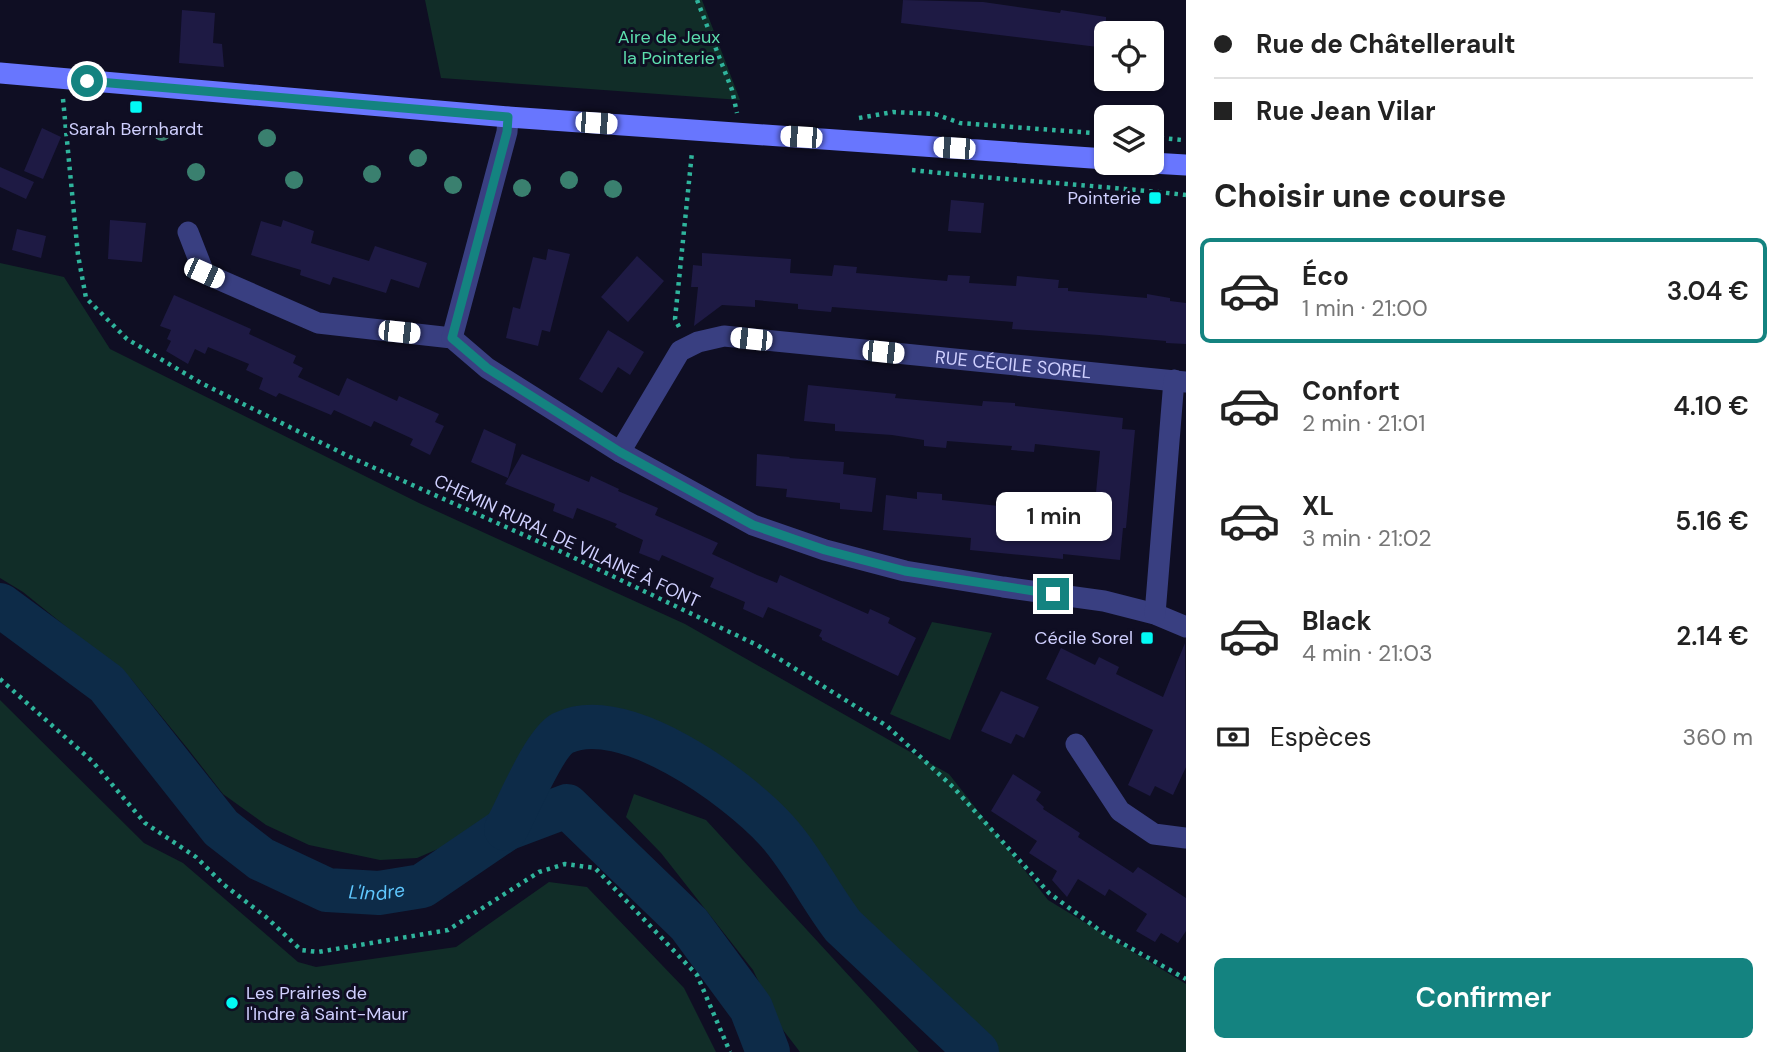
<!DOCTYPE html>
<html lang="fr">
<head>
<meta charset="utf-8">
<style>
	:root { --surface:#fff; --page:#f6f6f6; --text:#222; --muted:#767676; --line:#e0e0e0; --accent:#148380 }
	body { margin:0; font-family:"DM Sans",sans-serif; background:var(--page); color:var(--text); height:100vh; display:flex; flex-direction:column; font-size:26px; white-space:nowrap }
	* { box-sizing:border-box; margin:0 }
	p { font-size:23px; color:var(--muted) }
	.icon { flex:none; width:38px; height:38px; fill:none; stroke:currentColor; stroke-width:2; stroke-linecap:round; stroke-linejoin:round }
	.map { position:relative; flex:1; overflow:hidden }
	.drawer { display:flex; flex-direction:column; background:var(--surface); width:595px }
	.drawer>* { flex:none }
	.hud { display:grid; align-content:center; height:154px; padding:0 28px; background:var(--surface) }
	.buttons { position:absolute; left:1094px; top:21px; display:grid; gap:14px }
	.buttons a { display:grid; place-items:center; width:70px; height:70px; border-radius:10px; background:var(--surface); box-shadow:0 2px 5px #0004; font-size:35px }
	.end { position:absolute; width:32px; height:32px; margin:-16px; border:9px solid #148380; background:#fff; box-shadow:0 0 0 4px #fff }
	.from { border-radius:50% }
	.bubble { position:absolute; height:49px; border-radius:10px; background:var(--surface); box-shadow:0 2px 5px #0004; font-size:23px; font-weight:600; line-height:49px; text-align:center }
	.car { position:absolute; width:21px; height:42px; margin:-21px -10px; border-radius:9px; box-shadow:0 0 5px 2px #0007; background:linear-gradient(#fff 24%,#345 0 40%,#fff 0 76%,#345 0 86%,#fff 0) }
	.hud b { display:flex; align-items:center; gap:24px; height:66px; font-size:26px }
	.hud b+b { border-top:2px solid var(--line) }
	.hud i { width:18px; height:18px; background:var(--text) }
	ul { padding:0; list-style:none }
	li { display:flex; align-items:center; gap:21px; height:105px; margin:0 14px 10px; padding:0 14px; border:4px solid transparent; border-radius:10px }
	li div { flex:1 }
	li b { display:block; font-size:26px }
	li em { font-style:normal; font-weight:600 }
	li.current { border-color:var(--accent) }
	li>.icon { width:63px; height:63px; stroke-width:1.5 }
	h2 { padding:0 28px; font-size:32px; line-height:84px }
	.pay { display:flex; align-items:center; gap:18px; height:77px; padding:0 28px; font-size:26px }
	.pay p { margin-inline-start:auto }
	.cta { display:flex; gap:14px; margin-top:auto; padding:14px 28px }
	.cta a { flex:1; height:80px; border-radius:10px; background:var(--accent); color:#fff; font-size:28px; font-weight:600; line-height:80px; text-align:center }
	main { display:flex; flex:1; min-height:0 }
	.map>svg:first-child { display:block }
	.green { fill:#112d28 }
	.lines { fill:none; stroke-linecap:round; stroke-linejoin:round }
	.river { stroke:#0d2b48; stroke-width:44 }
	.building { fill:#1e1a44 }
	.path { stroke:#2fb49c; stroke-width:4.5; stroke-dasharray:3.5 5; stroke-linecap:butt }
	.street { stroke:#393f81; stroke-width:21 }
	.secondary { stroke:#6876fe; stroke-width:21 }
	.tree { fill:#3a806f }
	.route { stroke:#148380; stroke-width:9 }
	.poi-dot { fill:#02f9f4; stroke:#0f0e23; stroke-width:2.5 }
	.labels { text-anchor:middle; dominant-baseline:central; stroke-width:6; stroke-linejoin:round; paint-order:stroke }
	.park-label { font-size:18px; fill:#5ddeae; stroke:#0f0e23 }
	.poi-label { font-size:18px; fill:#d0d0ff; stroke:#0f0e23; text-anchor:end }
	.street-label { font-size:18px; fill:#d0d0ff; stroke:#0f0e23 }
	.water-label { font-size:19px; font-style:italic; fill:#5fc7fe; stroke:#0f0e23 }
</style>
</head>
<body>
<main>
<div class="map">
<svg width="1186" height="1052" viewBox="0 0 1186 1052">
	<rect width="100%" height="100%" fill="#0f0e23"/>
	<path class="green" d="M425 0H702L740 100 441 78Z
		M0 263 64 277 110 349 419 503 685 624 949 774 1048 900 1186 984V1052H993L981 1042 902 957 834 892 757 794 701 754 655 726 578 712 549 730 514 791 489 827 417 858 380 860 309 845 266 825 223 794 188 749 131 679 23 592 0 578Z
		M932 622 992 633 950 740 890 714Z
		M0 700 144 843 183 863 298 962 316 967 456 947 549 882 587 887 684 988 716 1052H0Z
		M634 794 706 820 919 1052H800L780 1026 753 970 661 853 626 817Z"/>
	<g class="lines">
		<g class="river">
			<path id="s1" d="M0 605 107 684 221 828 261 859 327 890 379 893 422 886 506 829 567 806 689 924 751 1008 768 1052"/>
			<path d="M506 829C517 809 544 743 563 733 623 704 737 787 776 830 801 857 820 896 843 926L977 1052"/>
		</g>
	</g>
	<path class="building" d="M903 0 983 2 1060 13 1061 10 1106 17V48L901 23Z
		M182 10 215 13 213 43 222 44 224 67 179 63Z
		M42 128 61 137 43 179 24 171Z
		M0 167 34 182 26 199 0 187Z
		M951 200 984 203 981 233 948 231Z
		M110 220 146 223 142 262 108 259Z
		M283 220 314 231 311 243 369 261 375 246 427 263 419 288 391 279 386 293 333 277 330 285 300 275 301 270 251 255 261 221 281 227Z
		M17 229 46 236 41 258 12 250Z
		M548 249 570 254 550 332 542 330 538 346 506 338 513 307 520 309 533 257 546 260Z
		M702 253 791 259 790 273 832 276 834 265 857 267 856 273 947 281 948 275 970 276 969 283 1016 286 1017 276 1059 280 1058 288H1068V291L1147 298V294L1170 298V301L1186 303V344L1166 343V341L1099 335 1012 329 1013 322 832 307 831 312 798 309V304L755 300V307L722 305 694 326 698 287H691L693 265 702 266Z
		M637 256 664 281 628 322 601 297Z
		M174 295 251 329 249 334 296 356 293 363 303 368 298 377 339 396 347 378 397 401 399 396 439 414 435 422 444 426 430 455 410 445 413 439 374 421 371 427 334 410 331 415 279 393 276 397 259 389 263 378 246 370 249 364 208 347 205 354 195 349 188 364 166 351 171 341 167 339 171 330 160 326Z
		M608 330 644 352 630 375 618 367 602 393 579 379Z
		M808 385 896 394 895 398 982 406 983 401 1015 403V406L1123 418 1122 429 1135 430 1126 528H1123L1120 560 1063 554V559L970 550 971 538 883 530 886 495 917 499V492L942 494V500L1018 508 1017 511 1041 513 1040 520 1085 523 1087 502 1095 503 1100 451 1035 444 1034 452 1011 450 1012 446 947 441 946 448 924 446V440L892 435 835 431V424L804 421Z
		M484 429 516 444 508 478 471 462Z
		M522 454 589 482 591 476 619 489 618 491 658 508 655 515 718 543 712 554 757 575 777 583 780 575 868 614 870 609 890 618 888 623 916 638 898 676 822 640V638L819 636 822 630 768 607 763 618 743 609 745 602 710 587 714 578 662 555 659 561 639 553 643 540 615 527 617 524 577 508 573 519 553 511 555 504 505 484Z
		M757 454 790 457 789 458 844 462 843 474 876 478 872 512 840 509V503L786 497 787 489 756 486Z
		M1185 643 1186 767 1173 795 1155 786 1150 796 1128 785 1153 730 1046 679 1061 648 1095 665 1099 657 1119 667 1116 674 1163 697Z
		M1001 691 1039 707 1024 738 1016 734 1011 744 981 731Z
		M1013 774 1041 792 1036 800 1044 807 1043 809 1080 833 1078 837 1133 873 1138 867 1186 898V931L1178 943 1161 933 1155 942 1136 931 1147 914 1109 889 1105 896 1078 879 1067 897 1052 880 1057 871 1029 853 1037 841 991 811Z"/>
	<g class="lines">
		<path class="path" d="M697 0 732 90 737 113
			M63 99 78 255 86 298 127 339 201 383 350 457 564 553 757 645 887 726 953 787 1049 893 1102 932 1186 979
			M859 118 893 112 935 114 960 123 1106 134
			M1152 137 1182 140
			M912 170C1003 180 1095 185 1186 195
			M679 327 675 319 692 152
			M0 679 92 761 145 823 196 857 223 884 266 917 301 950 318 952 448 930 539 872 565 864 595 868 697 975 730 1052"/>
		<g class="street">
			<path d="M188 232 204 273 318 323 452 338 487 368 620 452 753 525 825 550 905 571 1003 587 1104 601 1155 614 1186 627"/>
			<path d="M452 338 507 132 508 117"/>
			<path id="s2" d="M620 452 680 351 698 342 724 336 1186 382"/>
			<path d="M1155 614 1174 380"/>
			<path d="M1076 744 1120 811 1154 834 1186 838"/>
		</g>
		<path class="secondary" d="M0 73 508 117 1106 159
			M1152 163 1186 165"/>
	</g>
	<g class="tree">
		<circle cx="162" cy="132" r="9"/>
		<circle cx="267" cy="138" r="9"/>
		<circle cx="418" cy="158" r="9"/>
		<circle cx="196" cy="172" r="9"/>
		<circle cx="372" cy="174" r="9"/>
		<circle cx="294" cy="180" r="9"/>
		<circle cx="569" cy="180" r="9"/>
		<circle cx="453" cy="185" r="9"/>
		<circle cx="522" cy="188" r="9"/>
		<circle cx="613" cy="189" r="9"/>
	</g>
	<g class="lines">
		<path class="route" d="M87 81 508 117 507 132 452 338 487 368 620 452 753 525 825 550 905 571 1053 594"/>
	</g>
	<g class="poi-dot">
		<rect x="129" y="100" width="14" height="14" rx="3.5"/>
		<rect x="1148" y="191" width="14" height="14" rx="3.5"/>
		<rect x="1140" y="631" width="14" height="14" rx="3.5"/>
		<circle cx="232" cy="1003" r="7"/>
	</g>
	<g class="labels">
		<g class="park-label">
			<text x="669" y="37">Aire de Jeux<tspan x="669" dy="21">la Pointerie</tspan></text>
		</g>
		<g class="poi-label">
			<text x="136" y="129" text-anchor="middle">Sarah Bernhardt</text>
			<text x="1141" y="198">Pointerie</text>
			<text x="1133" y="638">Cécile Sorel</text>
			<text x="246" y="993" text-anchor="start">Les Prairies de<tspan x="246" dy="21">l'Indre à Saint-Maur</tspan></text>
		</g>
		<g class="street-label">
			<text stroke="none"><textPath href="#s2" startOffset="455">RUE CÉCILE SOREL</textPath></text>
			<text transform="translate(567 541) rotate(25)">CHEMIN RURAL DE VILAINE À FONT</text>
		</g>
		<g class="water-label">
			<text stroke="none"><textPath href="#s1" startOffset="490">L'Indre</textPath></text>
		</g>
	</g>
</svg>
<div class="buttons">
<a><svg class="icon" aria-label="locate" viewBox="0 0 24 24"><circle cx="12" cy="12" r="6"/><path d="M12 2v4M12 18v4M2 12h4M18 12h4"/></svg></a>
<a><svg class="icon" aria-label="layers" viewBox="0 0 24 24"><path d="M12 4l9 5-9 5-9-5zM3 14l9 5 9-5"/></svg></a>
</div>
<i class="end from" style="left:87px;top:81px"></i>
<i class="end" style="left:1053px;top:594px"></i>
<div class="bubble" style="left:996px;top:492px;width:116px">1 min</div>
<i class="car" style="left:596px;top:123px;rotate:94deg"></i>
<i class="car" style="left:801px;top:137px;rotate:274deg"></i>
<i class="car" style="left:954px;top:148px;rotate:274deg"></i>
<i class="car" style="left:204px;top:273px;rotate:114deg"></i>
<i class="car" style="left:399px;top:332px;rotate:96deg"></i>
<i class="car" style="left:751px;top:339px;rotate:276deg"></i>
<i class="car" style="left:883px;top:352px;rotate:96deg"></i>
</div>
<section class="drawer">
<div class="hud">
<b><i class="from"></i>Rue de Châtellerault</b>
<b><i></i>Rue Jean Vilar</b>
</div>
<h2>Choisir une course</h2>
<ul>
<li class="current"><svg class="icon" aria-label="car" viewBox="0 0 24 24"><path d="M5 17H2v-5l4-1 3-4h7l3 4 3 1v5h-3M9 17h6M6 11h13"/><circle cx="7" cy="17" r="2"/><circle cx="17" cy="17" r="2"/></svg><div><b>Éco</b><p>1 min · 21:00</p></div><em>3.04 €</em></li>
<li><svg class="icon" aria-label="car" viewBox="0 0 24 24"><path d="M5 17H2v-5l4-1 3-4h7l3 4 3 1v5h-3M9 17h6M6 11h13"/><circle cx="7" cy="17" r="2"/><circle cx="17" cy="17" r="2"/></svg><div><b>Confort</b><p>2 min · 21:01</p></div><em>4.10 €</em></li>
<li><svg class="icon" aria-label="car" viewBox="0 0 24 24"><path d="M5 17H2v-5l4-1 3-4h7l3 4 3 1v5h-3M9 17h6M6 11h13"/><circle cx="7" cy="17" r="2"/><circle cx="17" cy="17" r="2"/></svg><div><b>XL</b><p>3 min · 21:02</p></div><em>5.16 €</em></li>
<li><svg class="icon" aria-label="car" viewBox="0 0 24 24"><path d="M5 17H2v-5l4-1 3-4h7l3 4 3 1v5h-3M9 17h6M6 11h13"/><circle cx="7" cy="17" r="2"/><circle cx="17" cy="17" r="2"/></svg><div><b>Black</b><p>4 min · 21:03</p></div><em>2.14 €</em></li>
</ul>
<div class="pay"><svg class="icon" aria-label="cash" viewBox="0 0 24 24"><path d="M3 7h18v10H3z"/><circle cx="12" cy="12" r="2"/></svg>Espèces<p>360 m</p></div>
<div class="cta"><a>Confirmer</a></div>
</section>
</main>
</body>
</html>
